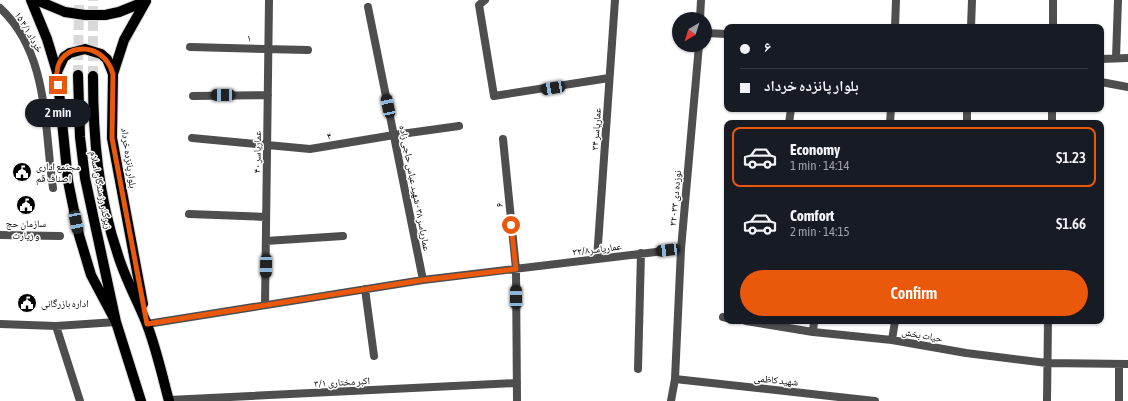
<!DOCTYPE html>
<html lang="en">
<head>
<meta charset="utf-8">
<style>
	:root { --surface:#171b24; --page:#242831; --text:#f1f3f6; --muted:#9ea1a6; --line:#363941; --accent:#ea580c }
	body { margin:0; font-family:"Asap Condensed","Noto Naskh Arabic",sans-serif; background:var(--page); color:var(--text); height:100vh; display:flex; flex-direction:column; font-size:15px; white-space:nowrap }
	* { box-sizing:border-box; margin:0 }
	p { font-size:13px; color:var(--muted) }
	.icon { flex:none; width:22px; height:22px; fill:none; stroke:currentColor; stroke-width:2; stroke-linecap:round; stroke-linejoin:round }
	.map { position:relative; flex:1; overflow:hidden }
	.side { position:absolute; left:724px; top:120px; width:380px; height:204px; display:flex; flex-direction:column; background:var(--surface); border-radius:8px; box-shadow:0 1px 3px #0004 }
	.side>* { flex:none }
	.guide { position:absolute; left:724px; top:24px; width:380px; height:88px; border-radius:8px; box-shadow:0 1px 3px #0004; display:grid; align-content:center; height:88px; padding:0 16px; background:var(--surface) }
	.needle { width:26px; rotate:218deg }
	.controls { position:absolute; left:672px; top:12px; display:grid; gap:8px }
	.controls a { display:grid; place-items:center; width:40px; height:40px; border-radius:50%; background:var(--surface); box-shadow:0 1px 3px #0004; font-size:20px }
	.end { position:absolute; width:18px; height:18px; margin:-9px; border:5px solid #ea580c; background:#fff; box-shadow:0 0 0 2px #fff }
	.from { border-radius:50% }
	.bubble { position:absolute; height:28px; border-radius:14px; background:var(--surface); box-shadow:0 1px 3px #0004; font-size:13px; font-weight:600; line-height:28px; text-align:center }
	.car { position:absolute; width:12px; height:24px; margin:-12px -6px; border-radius:5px; box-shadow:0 0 3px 1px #0007; background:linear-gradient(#222 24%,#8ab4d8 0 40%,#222 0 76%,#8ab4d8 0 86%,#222 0) }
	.guide b { display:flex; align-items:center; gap:14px; height:38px; font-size:15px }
	.guide b+b { border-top:1px solid var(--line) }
	.guide i { width:10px; height:10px; background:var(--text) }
	ul { padding:7px 0 0; list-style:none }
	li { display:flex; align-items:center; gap:12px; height:60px; margin:0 8px 6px; padding:0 8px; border:2px solid transparent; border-radius:8px }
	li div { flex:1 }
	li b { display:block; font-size:15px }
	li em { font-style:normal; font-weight:600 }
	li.current { border-color:var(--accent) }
	li>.icon { width:36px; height:36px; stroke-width:1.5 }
	.cta { display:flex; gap:8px; margin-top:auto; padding:8px 16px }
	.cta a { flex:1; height:46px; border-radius:24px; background:var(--accent); color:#fff; font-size:16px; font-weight:600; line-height:46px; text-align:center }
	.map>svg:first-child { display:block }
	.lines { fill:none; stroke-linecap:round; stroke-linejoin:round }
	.primary-tunnel { stroke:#d9d9d9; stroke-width:10; stroke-dasharray:10 5; stroke-linecap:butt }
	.primary-casing { stroke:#dbdbdb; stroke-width:12 }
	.minor { stroke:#4e4e4e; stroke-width:8 }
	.tertiary { stroke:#4e4e4e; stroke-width:8 }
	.primary { stroke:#000; stroke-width:10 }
	.primary-bridge-casing { stroke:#dbdbdb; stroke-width:12; stroke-linecap:butt }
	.primary-bridge { stroke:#000; stroke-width:10 }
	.route { stroke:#ea580c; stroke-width:5 }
	.labels { text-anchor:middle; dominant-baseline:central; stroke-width:3; stroke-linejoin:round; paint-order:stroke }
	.street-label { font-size:10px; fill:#000; stroke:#fff }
	.poi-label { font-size:10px; fill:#000; stroke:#fff; text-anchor:start }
</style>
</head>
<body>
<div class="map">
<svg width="1128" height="401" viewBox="0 0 1128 401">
	<rect width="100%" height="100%" fill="#fff"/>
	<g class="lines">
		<path class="primary-tunnel" d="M78 75 79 0
			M93 76V0"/>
		<defs>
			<path id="primary" d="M31 0 47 39 57 72 68 181 79 235 91 275 116 322
				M36 0 65 12
				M105 15 119 12 146 1
				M101 54 107 59 113 74
				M57 72 64 57 70 53
				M78 75 80 137 85 178 116 322 141 401
				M93 76C93 137 98 197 118 255 125 278 137 300 146 322 156 347 162 375 169 401
				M143 304 112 138 113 74 124 40 146 1"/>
		</defs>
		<use href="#primary" class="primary-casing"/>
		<path class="minor" d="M485 0 479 5 494 96 609 78
			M368 7 423 280
			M0 8C49 53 44 127 53 188
			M895 27 896 0
			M971 27 972 0
			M1053 27V0
			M705 33 727 34
			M190 47 308 50
			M1116 58 1118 0
			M1101 59 1128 58
			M1101 82 1128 87
			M193 96 268 95
			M789 123 791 109
			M890 123 891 109
			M967 123V109
			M1052 123V109
			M192 138 310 149 394 135 459 126
			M503 139 516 269 517 401
			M189 214 266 217
			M0 235 60 236
			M266 241 343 236
			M597 259 615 0
			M365 289 374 356
			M265 305 269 0
			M723 317 727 318
			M746 321 813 332 892 340 966 353 1047 363 1128 364
			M0 324 56 326 116 322
			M147 324 423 280 681 249
			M56 326 80 401
			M813 332 814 321
			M892 340 895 321
			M1119 364V401
			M638 369 641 253
			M675 379 875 401
			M169 400 517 383
			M1047 401 1048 321"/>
		<path class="tertiary" d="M700 19 701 0
			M671 401 675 379 681 249 699 45"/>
		<use href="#primary" class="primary"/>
		<defs>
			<path id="primary-bridge" d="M65 12 85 15H105
				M70 53 85 49 101 54"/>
		</defs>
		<use href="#primary-bridge" class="primary-bridge-casing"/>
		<use href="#primary-bridge" class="primary-bridge"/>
	</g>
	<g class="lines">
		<path class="route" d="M58 85C57 81 56 76 57 72 59 43 103 39 113 74L112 138 147 324 423 280 516 269 511 225"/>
	</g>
	<defs>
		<symbol id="civic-disc" viewBox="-11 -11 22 22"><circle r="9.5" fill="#000" stroke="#fff"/><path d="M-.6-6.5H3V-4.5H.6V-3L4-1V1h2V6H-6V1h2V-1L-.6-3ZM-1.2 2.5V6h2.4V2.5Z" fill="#fff"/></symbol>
	</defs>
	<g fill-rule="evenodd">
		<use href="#civic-disc" x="11" y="161" width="22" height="22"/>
		<use href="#civic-disc" x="15" y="194" width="22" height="22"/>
		<use href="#civic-disc" x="16" y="292" width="22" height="22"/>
	</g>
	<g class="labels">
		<g class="street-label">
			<text transform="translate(29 32) rotate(59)">۱۵ خرداد ۴/۱</text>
			<text transform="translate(249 38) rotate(1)">۱</text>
			<text transform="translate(596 129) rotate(-86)">عماریاسر ۳۴</text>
			<text transform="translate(329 136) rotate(-10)">۴</text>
			<text transform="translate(257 152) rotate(-89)">عماریاسر ۴۰</text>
			<text transform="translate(129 158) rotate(82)">بلوار پانزده خرداد</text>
			<text transform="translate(415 188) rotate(79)">عماریاسر ۳۸ - شهید عباس حاجی زاده</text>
			<text transform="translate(101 190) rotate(79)">زیرگذر رزمندگان اسلام</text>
			<text transform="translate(675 198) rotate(-85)">۳۲ - نوزده دی ۳۳</text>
			<text transform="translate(499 205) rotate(-96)">۶</text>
			<text transform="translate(597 249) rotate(-7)">عماریاسر۳۲/۸</text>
			<text transform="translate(922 335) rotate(10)">حیات بخش</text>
			<text transform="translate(776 380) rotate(6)">شهید کاظمی</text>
			<text transform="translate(342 382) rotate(-3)">۳/۱ اکبر مختاری</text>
		</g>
		<g class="poi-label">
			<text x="36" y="166">مجتمع اداری<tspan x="36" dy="12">اصناف قم</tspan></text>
			<text x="26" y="223" text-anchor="middle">سازمان حج<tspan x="26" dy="12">و زیارت</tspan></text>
			<text x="41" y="303">اداره بازرگانی</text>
		</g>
	</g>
</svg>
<div class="controls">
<a><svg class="needle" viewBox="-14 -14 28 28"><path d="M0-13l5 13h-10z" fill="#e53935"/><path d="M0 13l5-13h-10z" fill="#9ea1a6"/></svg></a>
</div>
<i class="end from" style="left:511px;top:225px"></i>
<i class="end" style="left:58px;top:85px"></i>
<div class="bubble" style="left:25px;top:99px;width:66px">2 min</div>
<i class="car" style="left:553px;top:88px;rotate:260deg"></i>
<i class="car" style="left:223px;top:95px;rotate:270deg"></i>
<i class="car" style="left:388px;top:106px;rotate:348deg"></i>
<i class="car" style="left:76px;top:222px;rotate:169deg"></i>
<i class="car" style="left:668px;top:250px;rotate:263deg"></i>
<i class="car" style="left:266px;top:266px;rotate:181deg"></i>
<i class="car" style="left:516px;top:297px;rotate:0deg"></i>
<div class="guide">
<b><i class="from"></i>۶</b>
<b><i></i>بلوار پانزده خرداد</b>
</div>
<section class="side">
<ul>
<li class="current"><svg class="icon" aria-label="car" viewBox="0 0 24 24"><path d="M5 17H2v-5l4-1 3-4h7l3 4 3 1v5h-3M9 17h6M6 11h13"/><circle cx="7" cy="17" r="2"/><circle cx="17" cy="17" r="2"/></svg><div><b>Economy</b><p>1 min · 14:14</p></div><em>$1.23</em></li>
<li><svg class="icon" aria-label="car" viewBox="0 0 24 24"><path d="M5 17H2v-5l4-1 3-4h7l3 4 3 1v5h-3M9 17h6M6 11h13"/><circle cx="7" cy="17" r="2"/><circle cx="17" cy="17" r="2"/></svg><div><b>Comfort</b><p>2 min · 14:15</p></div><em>$1.66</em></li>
</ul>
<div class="cta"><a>Confirm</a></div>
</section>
</div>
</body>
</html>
